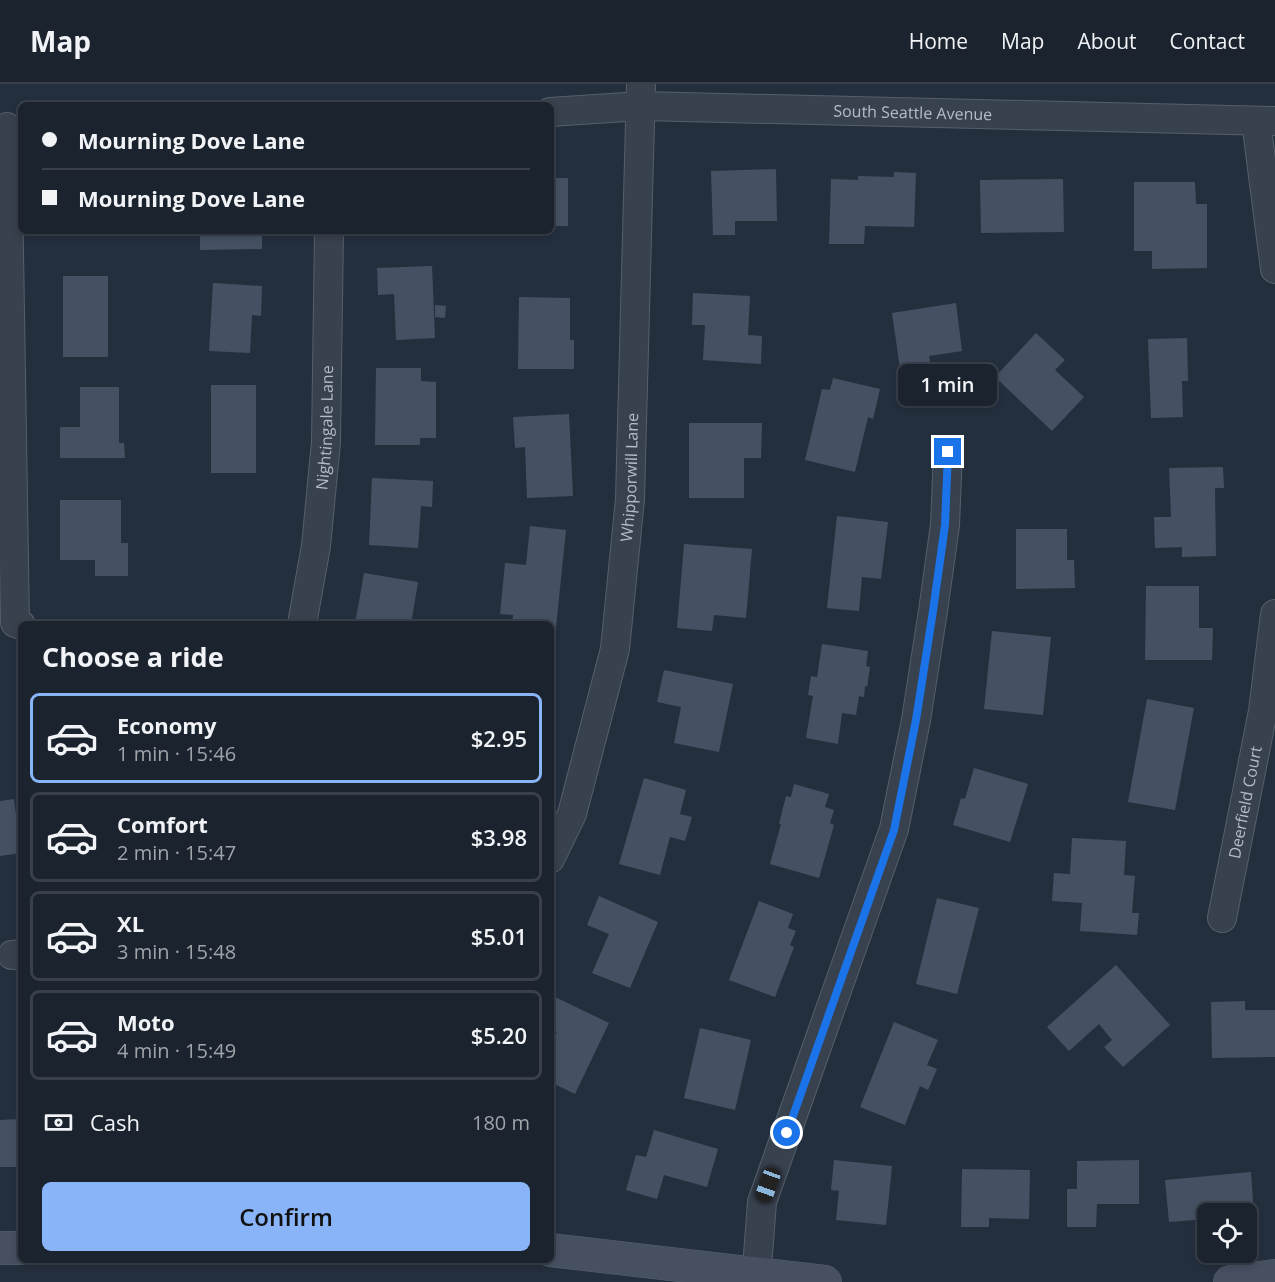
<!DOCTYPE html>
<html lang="en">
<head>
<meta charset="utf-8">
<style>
	:root { --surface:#1b232e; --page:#282f3a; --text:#f1f3f6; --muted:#a0a4aa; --line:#39404a; --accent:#8ab4f8 }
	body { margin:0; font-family:"Open Sans",sans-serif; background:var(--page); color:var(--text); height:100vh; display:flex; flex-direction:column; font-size:22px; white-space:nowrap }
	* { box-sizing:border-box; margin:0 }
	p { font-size:20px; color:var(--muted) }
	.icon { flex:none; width:33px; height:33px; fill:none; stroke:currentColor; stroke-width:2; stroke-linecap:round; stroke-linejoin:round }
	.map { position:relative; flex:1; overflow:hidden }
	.drawer { position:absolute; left:18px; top:537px; width:536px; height:642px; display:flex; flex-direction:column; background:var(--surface); border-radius:9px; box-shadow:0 3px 9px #0003,0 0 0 2px var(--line) }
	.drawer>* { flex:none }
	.guide { position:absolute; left:18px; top:18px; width:536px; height:132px; border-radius:9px; box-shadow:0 3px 9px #0003,0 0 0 2px var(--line); display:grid; align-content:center; height:132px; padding:0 24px; background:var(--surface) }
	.fabs { position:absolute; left:1197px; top:1119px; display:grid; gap:12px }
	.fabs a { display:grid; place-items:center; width:60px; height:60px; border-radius:9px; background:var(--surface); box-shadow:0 3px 9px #0003,0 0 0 2px var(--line); font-size:30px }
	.end { position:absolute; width:27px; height:27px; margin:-14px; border:8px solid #1a73e8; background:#fff; box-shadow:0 0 0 3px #fff }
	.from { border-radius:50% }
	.bubble { position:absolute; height:42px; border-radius:9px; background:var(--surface); box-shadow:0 3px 9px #0003,0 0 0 2px var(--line); font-size:20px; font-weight:600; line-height:42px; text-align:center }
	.car { position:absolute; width:18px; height:36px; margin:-18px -9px; border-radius:8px; box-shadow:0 0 4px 2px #0007; background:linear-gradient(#222 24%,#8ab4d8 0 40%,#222 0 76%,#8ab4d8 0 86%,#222 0) }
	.guide b { display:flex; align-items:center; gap:21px; height:57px; font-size:22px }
	.guide b+b { border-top:2px solid var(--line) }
	.guide i { width:15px; height:15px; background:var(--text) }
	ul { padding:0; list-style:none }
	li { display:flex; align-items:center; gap:18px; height:90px; margin:0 12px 9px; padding:0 12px; border:3px solid var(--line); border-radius:9px }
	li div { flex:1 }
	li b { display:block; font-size:22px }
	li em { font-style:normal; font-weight:600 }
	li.current { border-color:var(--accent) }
	li>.icon { width:54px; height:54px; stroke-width:1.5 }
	h2 { padding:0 24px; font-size:27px; line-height:72px }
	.pay { display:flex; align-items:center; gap:15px; height:66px; padding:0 24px; font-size:22px }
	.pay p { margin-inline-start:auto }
	.primary-button { display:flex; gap:12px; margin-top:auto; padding:12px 24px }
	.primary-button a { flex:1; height:69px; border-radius:9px; background:var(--accent); color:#111; font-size:24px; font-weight:600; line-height:69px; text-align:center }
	header { display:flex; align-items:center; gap:36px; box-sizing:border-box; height:84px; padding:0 30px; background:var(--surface); border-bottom:2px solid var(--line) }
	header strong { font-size:28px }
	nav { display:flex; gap:33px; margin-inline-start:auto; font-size:21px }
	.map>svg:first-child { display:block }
	.building { fill:#455162 }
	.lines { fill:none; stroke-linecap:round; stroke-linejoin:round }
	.street-casing { stroke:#565f6c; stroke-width:30 }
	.secondary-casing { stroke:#565f6c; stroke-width:34 }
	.street { stroke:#38414e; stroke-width:28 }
	.secondary { stroke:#465061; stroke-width:33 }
	.route { stroke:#1a73e8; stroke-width:8 }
	.labels { text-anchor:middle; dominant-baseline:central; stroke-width:5; stroke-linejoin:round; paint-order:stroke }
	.street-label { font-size:16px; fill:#b4bcc9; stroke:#1d2633 }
</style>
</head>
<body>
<header>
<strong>Map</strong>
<nav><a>Home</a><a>Map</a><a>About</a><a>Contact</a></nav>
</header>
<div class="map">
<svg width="1275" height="1198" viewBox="0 0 1275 1198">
	<rect width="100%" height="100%" fill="#242f3e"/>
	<path class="building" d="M776 85 777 137H735V151H713L711 87Z
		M894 88 916 89 914 143 865 142 864 160H829L831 95 858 96V92L894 93Z
		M550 94H568V142H550Z
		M1063 95 1064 148 981 149 980 96Z
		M1134 98H1195L1196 120H1207V184L1152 185V167H1134Z
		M200 147H262V165L200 166Z
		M432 182 435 254 396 256 394 210 378 211 377 184Z
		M63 192H108V273H63Z
		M213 199 262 202 261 232 252 231 250 269 209 267Z
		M693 209 750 212 748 251 762 252 761 280 703 276 705 241H692Z
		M519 213 570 214V256H574V285H518Z
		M956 219 962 267 929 272 932 288 901 292 892 229Z
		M435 221 446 222 445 234 435 233Z
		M1036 249 1065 276 1055 286 1084 313 1052 347 995 293Z
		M1187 254 1188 297H1182L1183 333 1151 334 1148 255Z
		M376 284H421V297L436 298V354H420V361H375Z
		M833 294 880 305 873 335 868 333 855 388 805 376 822 305 830 306Z
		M211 301H256V389H211Z
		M80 303H119V359H124L125 374H60V343H80Z
		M569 330 573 412 527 414 525 363 515 364 513 333Z
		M689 339H762L761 374H744V414H689Z
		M1223 383 1224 404H1215L1216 472 1182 473V463L1155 464 1154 433H1171L1169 384Z
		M372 394 433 397 432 423 421 422 418 464 369 461Z
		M60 416H121V459H128V492H95V476H60Z
		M837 432 888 438 881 495 862 493 859 527 827 524Z
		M530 442 566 446 555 553 550 552V540H512L513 531 500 530 505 479 526 481Z
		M1016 445H1067V476H1074L1075 504 1016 505Z
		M684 460 752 465 746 534 714 531 712 547 677 544Z
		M364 489 418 498 411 540H355Z
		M1146 502H1199V544H1213L1212 576H1145Z
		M992 547 1051 553 1043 631 984 625Z
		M822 560 868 567 866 582 870 583 867 603 865 602 864 613 859 612 856 631 842 629 838 660 806 654 813 612 808 611 811 592 817 593Z
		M664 586 733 600 719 668 674 659 681 623 657 618Z
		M1147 615 1194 624 1175 726 1128 718Z
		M974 684 1028 700 1010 758 953 741 961 714 965 715Z
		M644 694 686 706 680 730 692 733 685 757 670 753 660 791 619 780Z
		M794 700 829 710 825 723 834 726 830 739 834 741 819 794 770 780 781 740H779L786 712 791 713Z
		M14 715 21 769 0 772V717Z
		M1072 754 1126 757 1124 791 1135 792 1132 829H1139L1137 851 1080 847 1082 819 1052 817 1054 789 1070 790Z
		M599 812 658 838 630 904 592 889 609 850 587 841Z
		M937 814 979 824 957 910 916 900Z
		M759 817 793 830 788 844 796 847 790 861 794 863 775 913 729 896Z
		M1116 881 1170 941 1123 983 1104 963 1112 956 1099 940 1069 967 1047 943Z
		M551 911 609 939 575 1010 550 998V961L557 948 550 945Z
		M1245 917V926H1275V973L1212 974 1211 918Z
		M894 938 938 956 927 981 937 985 928 1006 920 1002 905 1041 860 1023Z
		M700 944 751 956 735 1026 684 1014Z
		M21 1035V1083H0V1036Z
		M654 1046 718 1065 707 1103 664 1091 657 1115 626 1106 636 1071 646 1073Z
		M834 1076 892 1082 886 1141 836 1136 839 1107 831 1106Z
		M1139 1076V1120H1097L1096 1143H1067V1105H1077V1077Z
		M962 1085 1030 1086 1029 1135 989 1134V1143H961Z
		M1251 1088 1254 1131 1208 1130V1135L1169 1138 1165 1096Z"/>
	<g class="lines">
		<defs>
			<g id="street">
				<path id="s1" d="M550 28 641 22 1275 37"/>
				<path d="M1256 37 1275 185"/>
				<path d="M7 43 15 539 21 541"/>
				<path id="s2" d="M302 540 316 462 326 358 329 147"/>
				<path id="s3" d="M550 775 572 730 615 565 630 415 641 0"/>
				<path id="s4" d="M1222 834 1263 627 1275 530"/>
				<path d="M12 871 21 870"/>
				<path d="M756 1198 762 1118 894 745 916 636 933 527 945 441 948 368"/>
			</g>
			<path id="secondary" d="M0 1164H21
				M550 1166 825 1198
				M1230 1198 1275 1192"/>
		</defs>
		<use href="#street" class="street-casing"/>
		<use href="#secondary" class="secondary-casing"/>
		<use href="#street" class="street"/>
		<use href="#secondary" class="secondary"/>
	</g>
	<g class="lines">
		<path class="route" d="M787 1049 894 746 916 636 933 527 945 441 948 368"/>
	</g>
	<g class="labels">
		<g class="street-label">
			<text stroke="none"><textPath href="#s1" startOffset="363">South Seattle Avenue</textPath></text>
			<text stroke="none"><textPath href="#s2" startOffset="198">Nightingale Lane</textPath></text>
			<text stroke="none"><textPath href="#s3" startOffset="393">Whipporwill Lane</textPath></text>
			<text stroke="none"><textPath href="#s4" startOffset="118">Deerfield Court</textPath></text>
		</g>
	</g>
</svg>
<div class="fabs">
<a><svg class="icon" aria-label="locate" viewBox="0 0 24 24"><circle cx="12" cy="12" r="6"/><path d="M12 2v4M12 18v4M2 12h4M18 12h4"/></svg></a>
</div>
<i class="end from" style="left:787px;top:1049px"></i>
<i class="end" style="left:948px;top:368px"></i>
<div class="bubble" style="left:898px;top:280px;width:99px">1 min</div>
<i class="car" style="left:768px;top:1101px;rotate:200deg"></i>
<div class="guide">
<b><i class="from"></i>Mourning Dove Lane</b>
<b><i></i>Mourning Dove Lane</b>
</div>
<section class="drawer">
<h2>Choose a ride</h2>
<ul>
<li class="current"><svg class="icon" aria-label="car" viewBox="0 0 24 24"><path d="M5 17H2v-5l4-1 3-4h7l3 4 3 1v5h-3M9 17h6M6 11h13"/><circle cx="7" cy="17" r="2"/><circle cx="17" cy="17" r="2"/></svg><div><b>Economy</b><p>1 min · 15:46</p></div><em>$2.95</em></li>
<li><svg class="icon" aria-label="car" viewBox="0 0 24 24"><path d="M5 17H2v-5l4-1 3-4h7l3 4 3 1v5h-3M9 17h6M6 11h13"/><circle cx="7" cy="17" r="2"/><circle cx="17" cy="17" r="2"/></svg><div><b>Comfort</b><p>2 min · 15:47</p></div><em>$3.98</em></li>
<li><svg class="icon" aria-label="car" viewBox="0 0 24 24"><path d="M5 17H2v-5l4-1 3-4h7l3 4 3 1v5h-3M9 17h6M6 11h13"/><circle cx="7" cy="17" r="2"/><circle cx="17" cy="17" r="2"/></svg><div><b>XL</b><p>3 min · 15:48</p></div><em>$5.01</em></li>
<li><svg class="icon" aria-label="car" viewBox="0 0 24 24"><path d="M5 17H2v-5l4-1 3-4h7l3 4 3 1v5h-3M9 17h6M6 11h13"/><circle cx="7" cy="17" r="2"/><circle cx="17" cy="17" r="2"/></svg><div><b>Moto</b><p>4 min · 15:49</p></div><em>$5.20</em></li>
</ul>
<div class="pay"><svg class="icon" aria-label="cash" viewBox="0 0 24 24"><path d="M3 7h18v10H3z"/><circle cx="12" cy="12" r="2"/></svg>Cash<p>180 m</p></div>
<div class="primary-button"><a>Confirm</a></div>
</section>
</div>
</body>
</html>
